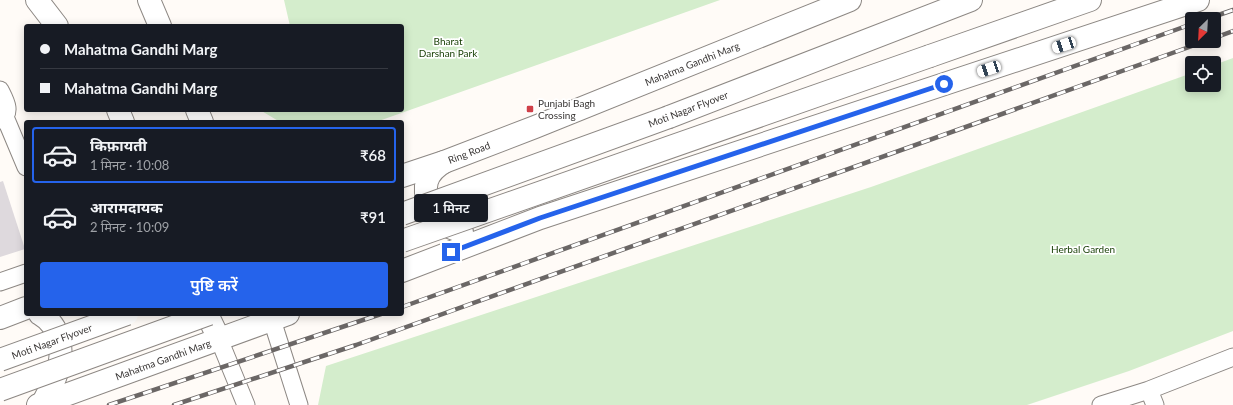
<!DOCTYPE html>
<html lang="hi">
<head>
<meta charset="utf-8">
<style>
	:root { --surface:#171b24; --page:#242831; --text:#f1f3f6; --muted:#9ea1a6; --line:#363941; --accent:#2563eb }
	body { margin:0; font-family:Lato,"Noto Sans Devanagari",sans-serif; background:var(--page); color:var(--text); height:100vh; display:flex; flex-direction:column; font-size:15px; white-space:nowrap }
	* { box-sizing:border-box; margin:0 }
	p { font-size:13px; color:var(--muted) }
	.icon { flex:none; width:22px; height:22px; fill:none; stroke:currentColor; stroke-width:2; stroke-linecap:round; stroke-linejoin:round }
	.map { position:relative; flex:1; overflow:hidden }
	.sheet { position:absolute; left:24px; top:120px; width:380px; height:196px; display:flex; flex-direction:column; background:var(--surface); border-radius:4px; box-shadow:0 2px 10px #0003 }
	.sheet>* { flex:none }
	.top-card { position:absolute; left:24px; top:24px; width:380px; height:88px; border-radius:4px; box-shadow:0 2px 10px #0003; display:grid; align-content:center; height:88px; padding:0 16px; background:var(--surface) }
	.needle { width:26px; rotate:204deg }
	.fabs { position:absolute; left:1185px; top:12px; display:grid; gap:8px }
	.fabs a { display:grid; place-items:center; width:36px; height:36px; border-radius:4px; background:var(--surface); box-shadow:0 2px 10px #0003; font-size:20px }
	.end { position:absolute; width:18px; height:18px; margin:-9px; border:5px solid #2563eb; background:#fff; box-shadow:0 0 0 2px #fff }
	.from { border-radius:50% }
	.bubble { position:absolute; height:28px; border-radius:4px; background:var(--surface); box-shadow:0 2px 10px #0003; font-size:13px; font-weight:600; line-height:28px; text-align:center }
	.car { position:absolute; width:12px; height:24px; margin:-12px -6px; border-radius:5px; box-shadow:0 0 3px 1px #0007; background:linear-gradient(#fff 24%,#345 0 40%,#fff 0 76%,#345 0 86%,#fff 0) }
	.top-card b { display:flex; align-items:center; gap:14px; height:38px; font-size:15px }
	.top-card b+b { border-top:1px solid var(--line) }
	.top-card i { width:10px; height:10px; background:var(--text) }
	ul { padding:7px 0 0; list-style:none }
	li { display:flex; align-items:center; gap:12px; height:56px; margin:0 8px 6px; padding:0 8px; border:2px solid transparent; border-radius:4px }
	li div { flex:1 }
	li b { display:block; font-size:15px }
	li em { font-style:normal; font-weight:600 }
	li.selected { border-color:var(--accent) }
	li>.icon { width:36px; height:36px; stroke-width:1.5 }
	.button { display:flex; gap:8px; margin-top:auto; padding:8px 16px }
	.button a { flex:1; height:46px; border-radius:4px; background:var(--accent); color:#fff; font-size:16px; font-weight:600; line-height:46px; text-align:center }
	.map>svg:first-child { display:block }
	.green { fill:#d4edcc }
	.building { fill:#ded9dd }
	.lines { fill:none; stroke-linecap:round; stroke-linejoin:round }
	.street-casing { stroke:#8d8884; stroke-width:19 }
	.secondary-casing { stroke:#8d8884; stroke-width:24 }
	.primary-casing { stroke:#8d8884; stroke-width:24 }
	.street { stroke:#fff; stroke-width:17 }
	.secondary { stroke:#fff; stroke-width:22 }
	.primary { stroke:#fff; stroke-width:22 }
	.rail-casing { stroke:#6b6766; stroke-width:4.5 }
	.rail { stroke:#fff; stroke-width:3; stroke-dasharray:9; stroke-linecap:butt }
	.primary-bridge-casing { stroke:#8d8884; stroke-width:24; stroke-linecap:butt }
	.primary-bridge { stroke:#fff; stroke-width:22 }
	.route { stroke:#2563eb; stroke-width:5 }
	.poi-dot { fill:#d04048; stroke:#fff; stroke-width:1.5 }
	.labels { text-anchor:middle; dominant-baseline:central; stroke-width:3.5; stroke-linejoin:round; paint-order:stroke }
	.park-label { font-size:10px; fill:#143c00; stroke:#fff }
	.street-label { font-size:10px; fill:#393635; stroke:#fff }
	.poi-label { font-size:10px; fill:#393635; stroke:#fff; text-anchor:start }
</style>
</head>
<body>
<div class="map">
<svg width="1233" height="405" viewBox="0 0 1233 405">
	<rect width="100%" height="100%" fill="#fffbf7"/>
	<path class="green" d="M284 0H720L376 122H280L260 110H402V26H290Z
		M1233 58V331L1129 371 1027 405H318L326 366 871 187 1192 73V85H1214V65Z"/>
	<path class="building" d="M3 181 25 249 0 257V182Z"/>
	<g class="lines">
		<defs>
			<path id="street" d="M0 90C5 100 13 113 0 120
				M5 117 26 167
				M0 282 26 273
				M272 320 299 405
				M219 339 246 405
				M1149 390 1155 405
				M1101 405 1149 390 1233 357"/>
			<path id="secondary" d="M37 0 57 26
				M149 0 160 26
				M118 110 123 122
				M197 110 202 122
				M207 314 219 339"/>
			<g id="primary">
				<path d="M930 56 1090 0"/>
				<path d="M669 117 971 0"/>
				<path d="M444 162C425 173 422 188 430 208 432 212 435 218 438 221 444 226 455 229 462 232"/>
				<path id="s1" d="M402 176 444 162 535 127 850 0"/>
				<path d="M402 271 540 218 1198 0"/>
				<path d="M40 314C61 326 65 353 56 375 53 385 47 394 43 403"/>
				<path d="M0 318 26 308"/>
				<path id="s2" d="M38 405 288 314"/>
			</g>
		</defs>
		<use href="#street" class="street-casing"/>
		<use href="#secondary" class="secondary-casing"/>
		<use href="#primary" class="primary-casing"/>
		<use href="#street" class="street"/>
		<use href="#secondary" class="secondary"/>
		<use href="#primary" class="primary"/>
		<defs>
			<path id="rail" d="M1207 19 1233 10
				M1214 38 1233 31
				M402 307 1192 24
				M109 405 381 314
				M174 405 356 345 1206 41"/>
		</defs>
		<use href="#rail" class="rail-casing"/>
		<use href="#rail" class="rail"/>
		<defs>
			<g id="primary-bridge">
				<path d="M402 214 669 117"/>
				<path d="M402 241 930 56"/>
				<path id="s3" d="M0 360 127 314"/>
				<path d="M0 390 209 314"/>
			</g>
		</defs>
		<use href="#primary-bridge" class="primary-bridge-casing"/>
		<use href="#primary-bridge" class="primary-bridge"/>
	</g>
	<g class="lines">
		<path class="route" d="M451 252 540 218 944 84"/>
	</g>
	<rect class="poi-dot" x="526" y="105" width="8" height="8" rx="2"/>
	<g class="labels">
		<g class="park-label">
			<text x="448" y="41">Bharat<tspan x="448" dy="12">Darshan Park</tspan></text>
			<text x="1083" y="249">Herbal Garden</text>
		</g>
		<g class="street-label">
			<text stroke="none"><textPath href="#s1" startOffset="311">Mahatma Gandhi Marg</textPath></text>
			<text transform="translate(688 109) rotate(-21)">Moti Nagar Flyover</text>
			<text stroke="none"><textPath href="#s1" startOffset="71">Ring Road</textPath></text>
			<text stroke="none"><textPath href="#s3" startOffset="55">Moti Nagar Flyover</textPath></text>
			<text stroke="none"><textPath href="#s2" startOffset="133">Mahatma Gandhi Marg</textPath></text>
		</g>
		<g class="poi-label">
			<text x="538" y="103">Punjabi Bagh<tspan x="538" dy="12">Crossing</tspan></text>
		</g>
	</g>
</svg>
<div class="fabs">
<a><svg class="needle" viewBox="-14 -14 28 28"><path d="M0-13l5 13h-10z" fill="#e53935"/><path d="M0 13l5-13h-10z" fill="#9ea1a6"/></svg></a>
<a><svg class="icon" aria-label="locate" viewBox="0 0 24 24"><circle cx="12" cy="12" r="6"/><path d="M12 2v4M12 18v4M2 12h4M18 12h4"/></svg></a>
</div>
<i class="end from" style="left:944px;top:84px"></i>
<i class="end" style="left:451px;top:252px"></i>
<div class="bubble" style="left:414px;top:194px;width:74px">1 मिनट</div>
<i class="car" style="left:1064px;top:45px;rotate:252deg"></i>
<i class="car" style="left:989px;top:69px;rotate:252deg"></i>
<div class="top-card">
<b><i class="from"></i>Mahatma Gandhi Marg</b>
<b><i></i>Mahatma Gandhi Marg</b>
</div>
<section class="sheet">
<ul>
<li class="selected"><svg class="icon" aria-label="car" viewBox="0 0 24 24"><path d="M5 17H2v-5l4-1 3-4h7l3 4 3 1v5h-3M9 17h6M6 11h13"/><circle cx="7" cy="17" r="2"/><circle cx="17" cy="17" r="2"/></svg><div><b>किफ़ायती</b><p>1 मिनट · 10:08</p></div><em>₹68</em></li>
<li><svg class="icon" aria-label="car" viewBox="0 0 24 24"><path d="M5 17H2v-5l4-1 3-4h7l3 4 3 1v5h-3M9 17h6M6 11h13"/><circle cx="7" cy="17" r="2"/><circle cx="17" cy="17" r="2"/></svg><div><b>आरामदायक</b><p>2 मिनट · 10:09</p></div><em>₹91</em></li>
</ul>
<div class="button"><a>पुष्टि करें</a></div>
</section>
</div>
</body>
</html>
